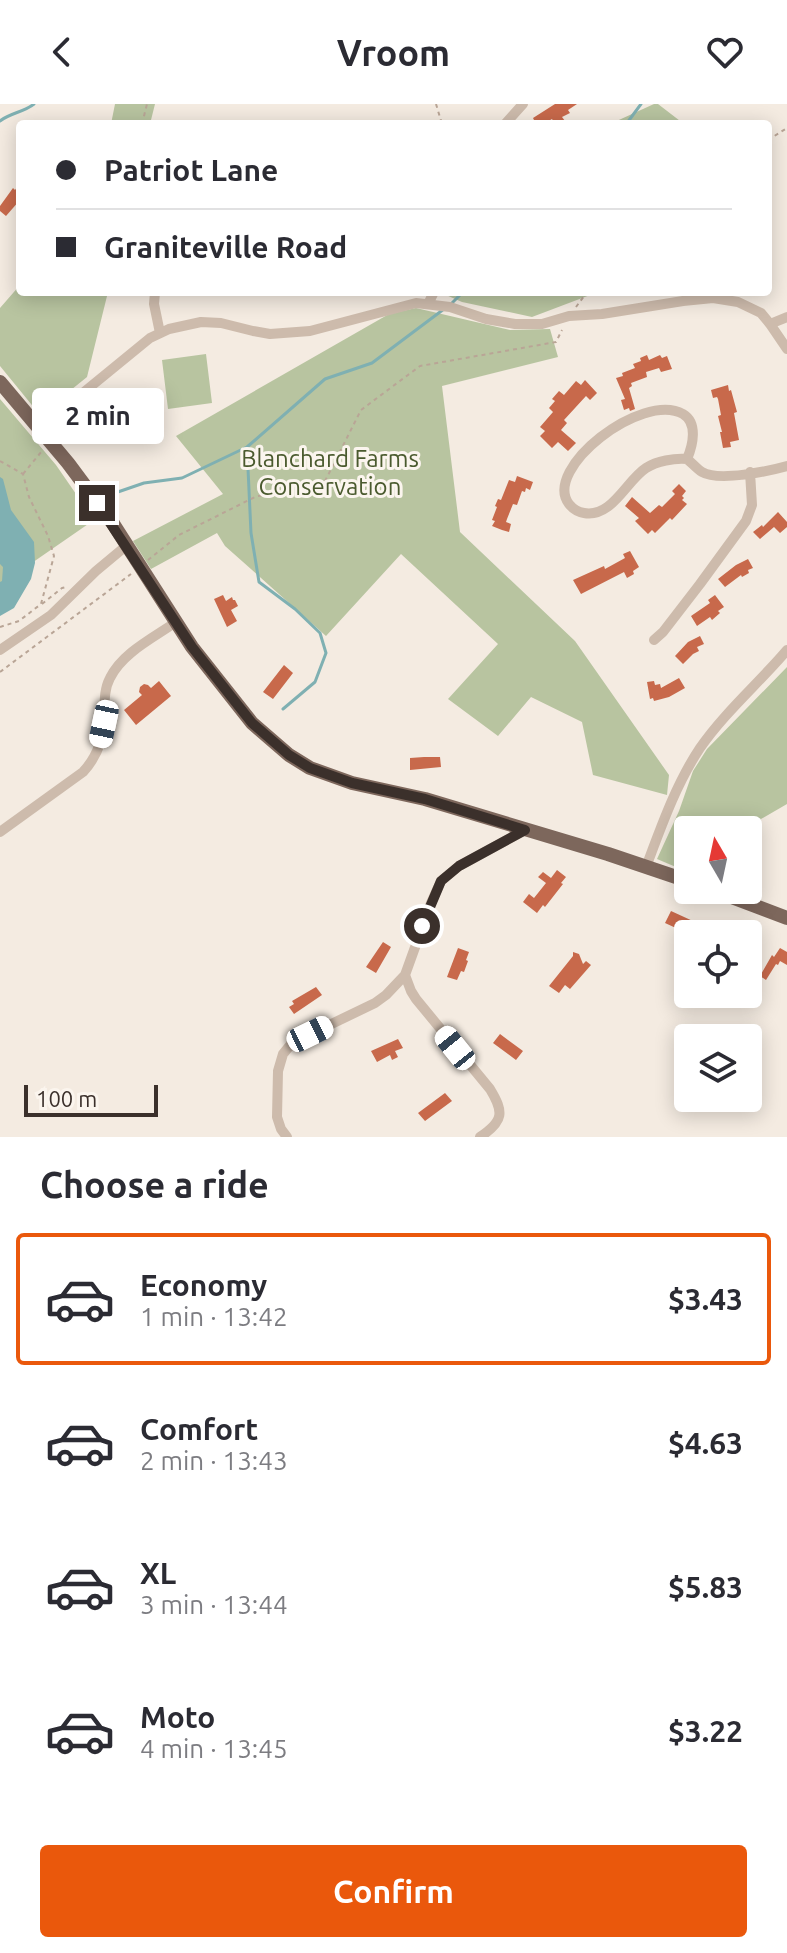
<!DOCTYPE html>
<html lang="en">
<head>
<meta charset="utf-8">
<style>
	:root { --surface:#fff; --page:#f2f2f3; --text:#2b2b33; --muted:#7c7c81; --line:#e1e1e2; --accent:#ea580c }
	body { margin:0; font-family:Ubuntu,sans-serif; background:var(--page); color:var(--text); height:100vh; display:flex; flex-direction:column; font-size:30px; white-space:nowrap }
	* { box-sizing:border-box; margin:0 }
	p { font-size:26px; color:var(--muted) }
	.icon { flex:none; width:44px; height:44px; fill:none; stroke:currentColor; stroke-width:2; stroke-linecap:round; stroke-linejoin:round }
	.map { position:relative; height:1033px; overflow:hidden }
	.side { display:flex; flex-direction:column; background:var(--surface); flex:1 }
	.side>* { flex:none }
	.top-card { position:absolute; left:16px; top:16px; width:756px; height:176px; border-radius:8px; box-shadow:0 4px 20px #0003; display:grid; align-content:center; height:176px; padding:0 40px; background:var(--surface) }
	.needle { width:52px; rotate:351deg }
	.tools { position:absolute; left:674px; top:712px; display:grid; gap:16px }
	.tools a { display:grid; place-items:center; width:88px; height:88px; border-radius:8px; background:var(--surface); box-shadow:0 4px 20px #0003; font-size:40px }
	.scale { position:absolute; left:24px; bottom:20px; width:134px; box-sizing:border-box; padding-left:8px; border:4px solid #3b302b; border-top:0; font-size:22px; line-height:28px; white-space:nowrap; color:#3b302b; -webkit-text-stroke:6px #fbf5ee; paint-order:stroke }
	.end { position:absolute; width:36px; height:36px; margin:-18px; border:10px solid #3b302b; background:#fff; box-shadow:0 0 0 4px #fff }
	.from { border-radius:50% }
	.bubble { position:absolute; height:56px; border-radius:8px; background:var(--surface); box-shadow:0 4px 20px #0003; font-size:26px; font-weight:700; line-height:56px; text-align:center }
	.car { position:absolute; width:24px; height:48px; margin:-24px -12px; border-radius:10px; box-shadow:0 0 6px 2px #0007; background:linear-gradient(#fff 24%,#345 0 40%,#fff 0 76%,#345 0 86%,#fff 0) }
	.top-card b { display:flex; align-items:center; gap:28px; height:76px; font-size:30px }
	.top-card b+b { border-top:2px solid var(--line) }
	.top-card i { width:20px; height:20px; background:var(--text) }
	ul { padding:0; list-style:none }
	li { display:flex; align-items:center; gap:24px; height:132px; margin:0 16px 12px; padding:0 24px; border:4px solid transparent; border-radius:8px }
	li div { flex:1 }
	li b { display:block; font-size:30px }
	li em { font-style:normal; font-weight:700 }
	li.on { border-color:var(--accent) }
	li>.icon { width:72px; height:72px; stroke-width:1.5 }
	h2 { padding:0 40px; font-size:36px; line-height:96px }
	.cta { display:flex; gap:16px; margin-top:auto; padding:16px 40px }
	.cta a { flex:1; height:92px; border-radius:8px; background:var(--accent); color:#fff; font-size:32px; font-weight:700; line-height:92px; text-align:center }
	header { display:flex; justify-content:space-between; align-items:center; height:104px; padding:0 40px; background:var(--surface); font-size:36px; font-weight:700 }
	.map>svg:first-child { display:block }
	.green { fill:#b8c4a0 }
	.water { fill:#7fb0b2 }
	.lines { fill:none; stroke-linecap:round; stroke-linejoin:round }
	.stream { stroke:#7fb0b2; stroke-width:3 }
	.building { fill:#c8694b }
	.path { stroke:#b9a596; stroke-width:2; stroke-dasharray:4 4; stroke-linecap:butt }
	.minor { stroke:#cdbbac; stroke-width:10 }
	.major { stroke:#7d675c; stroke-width:14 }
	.route { stroke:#3b302b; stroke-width:10 }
	.labels { text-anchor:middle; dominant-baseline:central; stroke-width:6; stroke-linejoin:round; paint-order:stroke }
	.park-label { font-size:24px; fill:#4a5a2e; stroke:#fbf5ee }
</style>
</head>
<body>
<header><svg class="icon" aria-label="back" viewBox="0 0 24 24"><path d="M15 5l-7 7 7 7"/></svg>Vroom<svg class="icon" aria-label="heart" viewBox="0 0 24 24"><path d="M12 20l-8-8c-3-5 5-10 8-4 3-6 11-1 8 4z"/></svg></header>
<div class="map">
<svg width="787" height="1033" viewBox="0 0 787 1033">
	<rect width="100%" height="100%" fill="#f4ebe1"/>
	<path class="green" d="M115 0H155L150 20H111Z
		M654 0H658L684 20H610Z
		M20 181V188H108L87 273 40 311 0 262V204Z
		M445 188H598L532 213 462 198 446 191Z
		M416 204 510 226 550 225 558 253 442 282 460 428 575 537 669 671 667 691 593 671 582 618 531 593 498 632 448 595 498 540 401 450 326 532 225 442 217 429 151 465 133 437 223 390 176 332 389 210Z
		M206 250 212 299 168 305 162 256Z
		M0 295 56 361 94 416 0 481Z
		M787 563V700L742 726H688V756L676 763 657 755 679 707 693 667 707 645Z"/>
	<path class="water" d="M0 373 3 375 11 406 34 438 35 459 31 475 14 504 0 512V478L2 477 3 463 0 460Z"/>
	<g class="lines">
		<path class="stream" d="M0 17C10 9 24 8 34 0
			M627 19 641 0
			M450 201 463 188
			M247 343 251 429 259 478 295 505 320 529 326 549 315 578 283 605
			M112 390 144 379 182 374 247 343 325 275 372 259 444 205"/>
	</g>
	<path class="building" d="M555 0H577L568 6 570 9 562 13 565 17 560 20H555L552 15 543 20H536L533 14Z
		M20 79V96L6 112 0 107V102L13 84 15 86Z
		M647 251 649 256 660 251 662 254 667 252 672 265 661 268 659 264 646 268 647 273 631 279 632 282 629 284 635 305 630 307 629 304 624 306 621 296 625 295 616 274 623 272 622 269 635 264 633 260 641 257 640 254Z
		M585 276 597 289 590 296 586 292 564 316 567 319 561 326 576 339 568 347 558 338 552 344 540 332 545 327 540 323 553 308 549 304 555 297 552 295 559 287 564 291 576 277 581 281Z
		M728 281 729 287 731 286 737 308 734 309 739 336 730 338 731 343 723 344 720 328H722L718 312 721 311 718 295 717 293 713 294 711 286Z
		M517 372 533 378 530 386 526 384 525 388 522 387 517 401 513 400 507 415 506 418 511 420 509 428 502 426 492 422 495 417 492 416 497 403 495 402 498 395 501 396 509 376 515 378Z
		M679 380 686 387 682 392 684 394 682 396 687 400 672 416 670 414 655 429 652 426 648 430 635 417 639 414 625 402 632 393 650 409 659 401 662 403 675 390 672 387Z
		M778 408 787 418V423L780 429 774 423 760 435 753 428 762 421 763 423Z
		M630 447 639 463 633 467 634 470 627 474 624 468 581 490 573 476 604 462 605 465 625 454 623 450Z
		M748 455 753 464 748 466 749 469 742 473 741 471 725 483 718 475 736 461Z
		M223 491 226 497 232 493 233 496H235L238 502 231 506 237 517 227 523 214 495Z
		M715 491 724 503 718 507 720 509 712 516 710 513 697 522 691 512 710 499 708 496Z
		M700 532 704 540 697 543 699 547 693 550 683 560 675 552 688 538Z
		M284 561 293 569 273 595 263 588Z
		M679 574 685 584 669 593 654 597 653 594 650 595 647 578 654 577 655 581 660 580 661 584Z
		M159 577 171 592 136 621 124 606 142 591 139 588 140 583 144 580 148 581 151 584Z
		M424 653H440L441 663 410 666V654Z
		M557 766 566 773 561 779 563 780 545 803 543 801 537 809 523 798 529 790 534 794 546 779 538 773 543 768 551 774Z
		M671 807 695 818 689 830 665 819Z
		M383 838 391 843 376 869 366 863Z
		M458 844 469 848 466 856 468 857 464 868 461 867 457 876 447 873Z
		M780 844 787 848V861L780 857 778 861 776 860 766 876 760 872 772 851 774 853Z
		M573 848 579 850 583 860 586 857 591 861 570 885 565 881 559 889 549 882 573 852Z
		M316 883 322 891 294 910 289 903 294 900 292 897Z
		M500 930 523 947 516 956 493 939Z
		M398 935 403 944 395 947 398 953 392 956 390 951 377 958 371 947Z
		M445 989 452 997 425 1017 418 1009Z"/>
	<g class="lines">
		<path class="path" d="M436 0 442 20
			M142 20 147 0
			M768 36 787 24
			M576 203 587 188
			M0 357 23 370 29 393 48 432 54 452 41 500 19 517 0 523
			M23 370 42 347
			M148 456 179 431 257 392 321 385 361 306 420 262 556 238 562 226
			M42 500 62 484 66 483
			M0 568 131 470"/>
		<path class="minor" d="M505 20 523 0
			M155 188 154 200 160 229
			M428 200 434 188
			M770 220 787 213
			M40 324 150 234 169 225 201 218 221 219 253 227 270 230 310 227 416 199 450 203 486 215 515 220H542L569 212 602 210 683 197 713 194 738 198 761 209 770 220 787 245
			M687 355C693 341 698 319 683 310 642 287 542 365 569 400 573 405 578 408 584 409 612 414 626 377 646 364 657 357 674 354 687 355 692 359 697 365 702 368 719 378 769 367 787 362
			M654 536 663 528 700 480 746 417 752 401 750 368
			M0 546 51 511 96 467 126 442
			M0 728 83 668C96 654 103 636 104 617 105 603 103 587 110 574 122 549 153 534 176 518
			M646 763C661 723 676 680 700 644 725 608 759 579 787 546
			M405 871 411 887 416 895 490 985C504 1008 504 1017 480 1033
			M287 1033 281 1025 277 1013 278 967 283 950 292 939 375 899 386 891 405 871 431 799 441 777 459 762 525 726"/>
		<path class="major" d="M0 278 68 359 112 418 192 543 252 619 289 651 310 664 352 679 425 695 608 750 688 777
			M713 786 787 814"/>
	</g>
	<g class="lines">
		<path class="route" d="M97 399 192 543 252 619 289 651 310 664 352 679 425 695 525 726 459 762 441 777 422 822"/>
	</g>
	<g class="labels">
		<g class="park-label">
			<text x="330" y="354">Blanchard Farms<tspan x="330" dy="28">Conservation</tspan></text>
		</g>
	</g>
</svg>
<div class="tools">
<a><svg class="needle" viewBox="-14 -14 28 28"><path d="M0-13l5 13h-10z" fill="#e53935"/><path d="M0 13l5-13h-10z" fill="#7c7c81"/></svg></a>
<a><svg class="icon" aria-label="locate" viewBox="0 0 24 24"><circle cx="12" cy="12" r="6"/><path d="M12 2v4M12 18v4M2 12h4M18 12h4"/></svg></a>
<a><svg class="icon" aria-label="layers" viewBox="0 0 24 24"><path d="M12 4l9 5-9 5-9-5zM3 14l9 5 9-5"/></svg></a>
</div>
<div class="scale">100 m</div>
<i class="end from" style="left:422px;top:822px"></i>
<i class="end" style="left:97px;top:399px"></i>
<div class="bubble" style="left:32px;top:284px;width:132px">2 min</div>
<i class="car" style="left:104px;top:620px;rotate:192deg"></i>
<i class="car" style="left:310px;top:930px;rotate:64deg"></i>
<i class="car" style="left:455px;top:944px;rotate:321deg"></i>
<div class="top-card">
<b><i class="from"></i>Patriot Lane</b>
<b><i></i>Graniteville Road</b>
</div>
</div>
<section class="side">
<h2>Choose a ride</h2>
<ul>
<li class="on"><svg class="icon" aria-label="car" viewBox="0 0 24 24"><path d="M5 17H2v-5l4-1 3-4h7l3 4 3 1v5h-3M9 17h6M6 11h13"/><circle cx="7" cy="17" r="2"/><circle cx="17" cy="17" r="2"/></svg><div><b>Economy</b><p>1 min · 13:42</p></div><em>$3.43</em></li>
<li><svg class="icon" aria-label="car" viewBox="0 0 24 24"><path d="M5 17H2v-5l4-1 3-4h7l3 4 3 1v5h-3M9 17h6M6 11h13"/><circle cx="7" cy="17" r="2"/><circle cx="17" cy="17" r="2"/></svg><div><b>Comfort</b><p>2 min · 13:43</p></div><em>$4.63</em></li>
<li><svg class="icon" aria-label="car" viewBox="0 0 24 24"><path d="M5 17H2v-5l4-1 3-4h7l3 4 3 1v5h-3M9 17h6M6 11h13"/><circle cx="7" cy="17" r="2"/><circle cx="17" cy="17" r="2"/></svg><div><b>XL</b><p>3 min · 13:44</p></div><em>$5.83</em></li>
<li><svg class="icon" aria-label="car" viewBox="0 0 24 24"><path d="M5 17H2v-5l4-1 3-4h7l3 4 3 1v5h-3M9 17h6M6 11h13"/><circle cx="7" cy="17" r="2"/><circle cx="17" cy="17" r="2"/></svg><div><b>Moto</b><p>4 min · 13:45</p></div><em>$3.22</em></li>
</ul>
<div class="cta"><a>Confirm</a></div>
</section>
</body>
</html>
